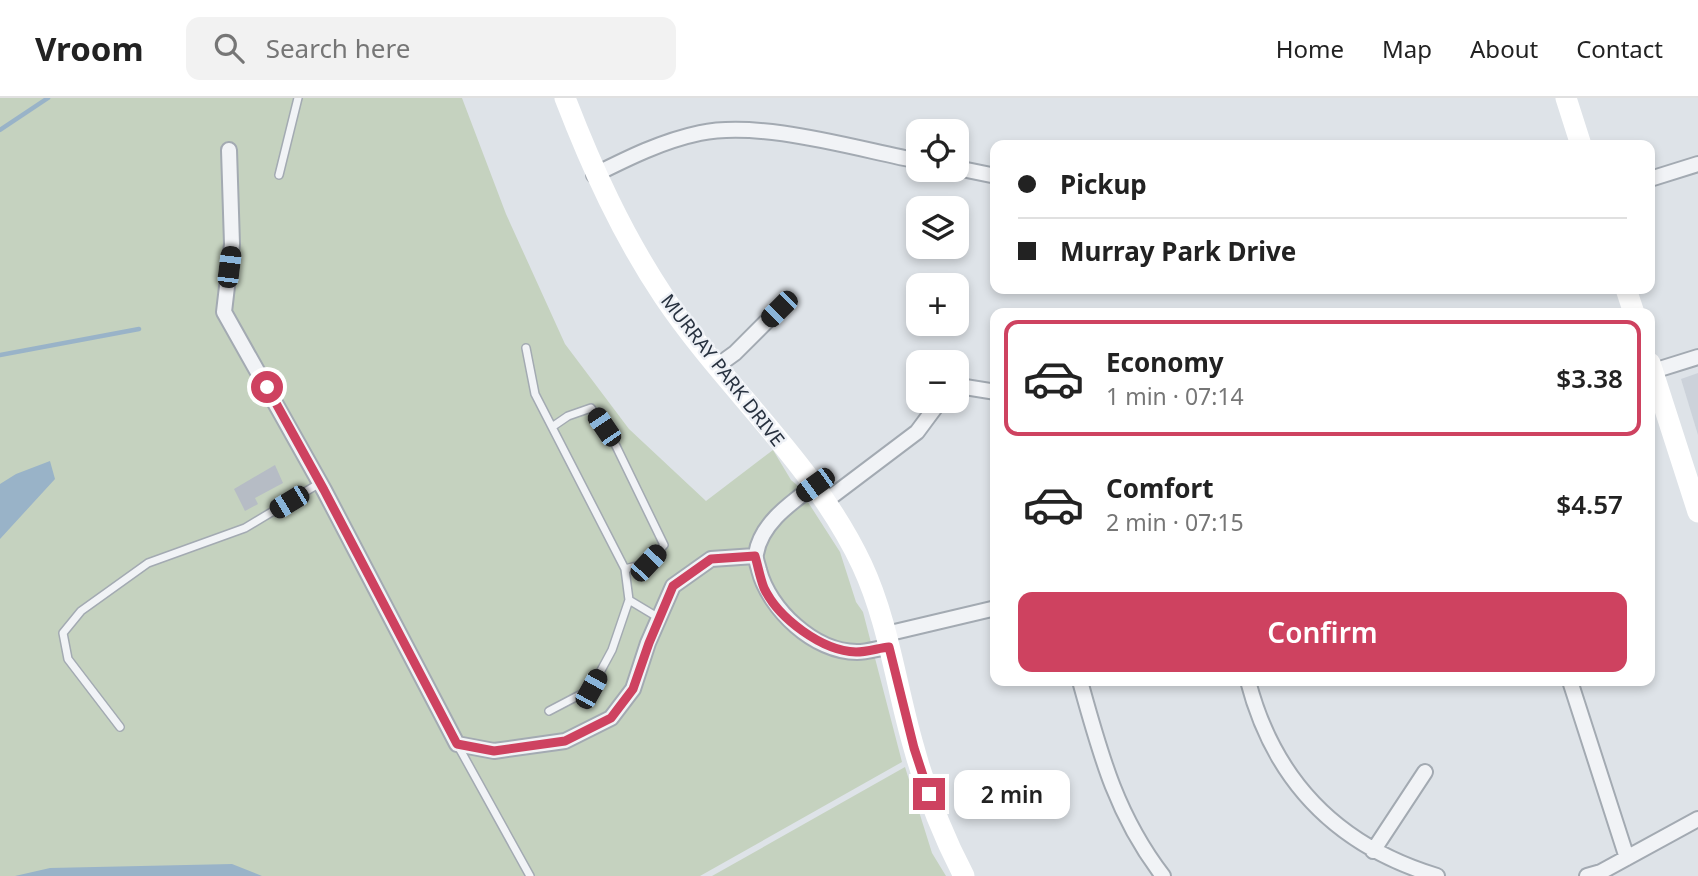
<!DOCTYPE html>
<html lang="en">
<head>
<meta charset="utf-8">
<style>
	:root { --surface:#fff; --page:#f2f2f2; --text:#222; --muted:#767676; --line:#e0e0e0; --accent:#ce4260 }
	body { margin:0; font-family:"Noto Sans",sans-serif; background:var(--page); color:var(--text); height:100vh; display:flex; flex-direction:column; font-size:26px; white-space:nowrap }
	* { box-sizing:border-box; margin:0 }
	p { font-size:23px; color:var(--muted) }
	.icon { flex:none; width:38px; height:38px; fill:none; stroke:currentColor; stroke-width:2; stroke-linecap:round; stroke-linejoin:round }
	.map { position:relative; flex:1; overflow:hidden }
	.side { position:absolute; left:990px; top:210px; width:665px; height:378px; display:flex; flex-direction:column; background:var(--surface); border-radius:14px; box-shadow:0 4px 10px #0003 }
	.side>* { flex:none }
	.hud { position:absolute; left:990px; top:42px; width:665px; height:154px; border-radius:14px; box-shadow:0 4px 10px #0003; display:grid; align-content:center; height:154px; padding:0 28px; background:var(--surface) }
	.fabs { position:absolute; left:906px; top:21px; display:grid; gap:14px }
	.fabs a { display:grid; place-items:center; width:63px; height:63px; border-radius:14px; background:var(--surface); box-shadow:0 4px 10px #0003; font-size:35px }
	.end { position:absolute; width:32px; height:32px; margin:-16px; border:9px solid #ce4260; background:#fff; box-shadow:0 0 0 4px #fff }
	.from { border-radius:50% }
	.bubble { position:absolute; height:49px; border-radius:14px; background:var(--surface); box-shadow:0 4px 10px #0003; font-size:23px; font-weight:600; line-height:49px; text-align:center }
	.car { position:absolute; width:21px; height:42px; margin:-21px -10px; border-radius:9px; box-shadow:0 0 5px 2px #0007; background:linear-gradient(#222 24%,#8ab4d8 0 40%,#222 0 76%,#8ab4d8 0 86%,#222 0) }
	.hud b { display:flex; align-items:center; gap:24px; height:66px; font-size:26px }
	.hud b+b { border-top:2px solid var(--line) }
	.hud i { width:18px; height:18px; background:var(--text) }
	ul { padding:12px 0 0; list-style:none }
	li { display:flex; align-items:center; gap:21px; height:116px; margin:0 14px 10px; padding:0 14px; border:4px solid transparent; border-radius:14px }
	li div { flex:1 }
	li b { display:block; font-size:26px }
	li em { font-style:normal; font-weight:600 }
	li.active { border-color:var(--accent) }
	li>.icon { width:63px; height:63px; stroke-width:1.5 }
	.cta { display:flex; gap:14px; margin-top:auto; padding:14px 28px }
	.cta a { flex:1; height:80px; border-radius:14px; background:var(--accent); color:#fff; font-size:28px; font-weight:600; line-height:80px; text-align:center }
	header { display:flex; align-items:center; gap:42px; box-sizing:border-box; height:98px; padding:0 35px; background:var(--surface); border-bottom:2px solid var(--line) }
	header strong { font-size:33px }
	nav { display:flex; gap:38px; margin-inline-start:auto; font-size:24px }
	.search { width:490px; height:63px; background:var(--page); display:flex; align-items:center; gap:18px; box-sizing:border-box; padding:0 24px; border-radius:14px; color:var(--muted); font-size:26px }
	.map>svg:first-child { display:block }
	.built { fill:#ccd2da }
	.green { fill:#c5d2bf }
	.water { fill:#99b3c8 }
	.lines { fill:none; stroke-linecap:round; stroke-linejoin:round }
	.stream { stroke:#99b3c8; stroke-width:4.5 }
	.building { fill:#b6bcc5 }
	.lane-casing { stroke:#a3aab2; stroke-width:10 }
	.street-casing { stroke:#a3aab2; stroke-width:18 }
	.lane { stroke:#f1f3f6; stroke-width:7 }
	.street { stroke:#f1f3f6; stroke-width:14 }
	.secondary { stroke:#fff; stroke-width:21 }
	.route { stroke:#ce4260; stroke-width:9 }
	.labels { text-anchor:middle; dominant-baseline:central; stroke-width:5; stroke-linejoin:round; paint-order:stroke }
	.street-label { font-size:19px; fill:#27313f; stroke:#eef1f6 }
</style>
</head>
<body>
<header>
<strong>Vroom</strong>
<div class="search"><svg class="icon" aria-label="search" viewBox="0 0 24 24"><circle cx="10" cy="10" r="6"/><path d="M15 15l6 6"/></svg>Search here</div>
<nav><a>Home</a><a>Map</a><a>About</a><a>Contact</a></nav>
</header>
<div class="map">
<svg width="1698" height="778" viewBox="0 0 1698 778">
	<rect width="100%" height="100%" fill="#dee3e8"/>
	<path class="built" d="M1698 275V337L1681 281Z"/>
	<path class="green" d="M0 0H462L506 116 565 246 629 331 706 403 773 352 791 382 797 387 840 454 856 504 863 514 902 664 700 778H0Z
		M905 669 932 755 946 778H712Z"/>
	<path class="water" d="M50 363 55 381 0 441V386L16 376Z
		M232 766 262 778H15L50 770Z"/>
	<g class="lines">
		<path class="stream" d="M0 32 48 0
			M0 257 139 231"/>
	</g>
	<path class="building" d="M275 367 283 385 255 400 258 406 245 413 234 391Z"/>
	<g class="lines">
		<defs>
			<path id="lane" d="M279 77 298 0
				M526 250 535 296 625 471 629 502 659 520
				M552 329 568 318 591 310 616 348 664 447 648 465 625 471
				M549 613 591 591 612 552 629 502
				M120 629 68 561 63 535 81 513 148 465 245 430 320 385
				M457 646 530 778"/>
			<path id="street" d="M229 52 232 146 224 214 324 392 457 646 494 653 565 643 611 620 633 591 648 545 673 488 711 461 755 458
				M957 70 996 78
				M594 77C628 60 662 43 700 35 762 22 856 51 919 63
				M1650 81 1698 66
				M717 268 735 255 779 211
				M1650 274 1698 259
				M957 291 965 289 996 294
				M815 387C791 405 761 425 756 456 755 461 758 467 759 472 769 511 814 554 857 554 868 554 879 550 889 549
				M827 402 917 334 940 303
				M886 536 996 510
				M1080 583C1100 655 1116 717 1163 778
				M1248 583C1274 683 1338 748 1437 778
				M1570 583 1627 760
				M1373 753 1425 674
				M1587 778 1601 774 1698 721"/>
		</defs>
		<use href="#lane" class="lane-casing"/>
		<use href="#street" class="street-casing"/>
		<use href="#lane" class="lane"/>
		<use href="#street" class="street"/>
		<path class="secondary" d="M565 0C592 70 622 136 664 199 726 291 814 365 862 467 889 525 896 589 914 650 926 694 943 738 964 778
			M1566 0 1581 47
			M1626 191 1634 215
			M1650 265 1698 414"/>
	</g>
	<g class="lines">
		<path class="route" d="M267 289 324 392 457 646 494 653 565 643 611 620 633 591 649 545 673 488 711 461 755 458C758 468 760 480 764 490 778 520 822 553 856 554 867 554 879 550 889 549L914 650 929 696"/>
	</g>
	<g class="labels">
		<g class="street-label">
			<text transform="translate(723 272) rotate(52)">MURRAY PARK DRIVE</text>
		</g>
	</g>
</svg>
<div class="fabs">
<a><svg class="icon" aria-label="locate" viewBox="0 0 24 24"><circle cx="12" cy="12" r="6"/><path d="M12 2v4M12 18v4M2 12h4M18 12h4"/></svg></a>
<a><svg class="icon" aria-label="layers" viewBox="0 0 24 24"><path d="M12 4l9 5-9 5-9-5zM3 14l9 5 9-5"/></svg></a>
<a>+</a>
<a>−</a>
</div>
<i class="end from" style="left:267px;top:289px"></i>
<i class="end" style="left:929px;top:696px"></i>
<div class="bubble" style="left:954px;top:672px;width:116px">2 min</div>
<i class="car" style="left:229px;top:169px;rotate:7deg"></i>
<i class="car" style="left:779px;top:211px;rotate:225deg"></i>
<i class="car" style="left:604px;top:329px;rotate:326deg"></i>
<i class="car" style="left:815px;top:387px;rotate:234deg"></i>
<i class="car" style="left:289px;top:404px;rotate:239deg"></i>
<i class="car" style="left:648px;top:465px;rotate:43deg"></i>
<i class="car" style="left:591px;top:591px;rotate:29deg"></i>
<div class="hud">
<b><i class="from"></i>Pickup</b>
<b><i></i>Murray Park Drive</b>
</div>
<section class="side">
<ul>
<li class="active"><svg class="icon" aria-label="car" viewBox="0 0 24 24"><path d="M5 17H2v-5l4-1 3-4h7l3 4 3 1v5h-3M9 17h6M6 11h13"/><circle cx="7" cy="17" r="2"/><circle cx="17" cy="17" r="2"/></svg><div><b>Economy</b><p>1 min · 07:14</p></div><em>$3.38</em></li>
<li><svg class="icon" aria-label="car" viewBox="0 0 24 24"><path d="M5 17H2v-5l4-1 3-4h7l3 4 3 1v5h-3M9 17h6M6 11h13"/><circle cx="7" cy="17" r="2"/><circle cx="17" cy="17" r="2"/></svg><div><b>Comfort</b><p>2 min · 07:15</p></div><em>$4.57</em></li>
</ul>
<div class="cta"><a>Confirm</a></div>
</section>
</div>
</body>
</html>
